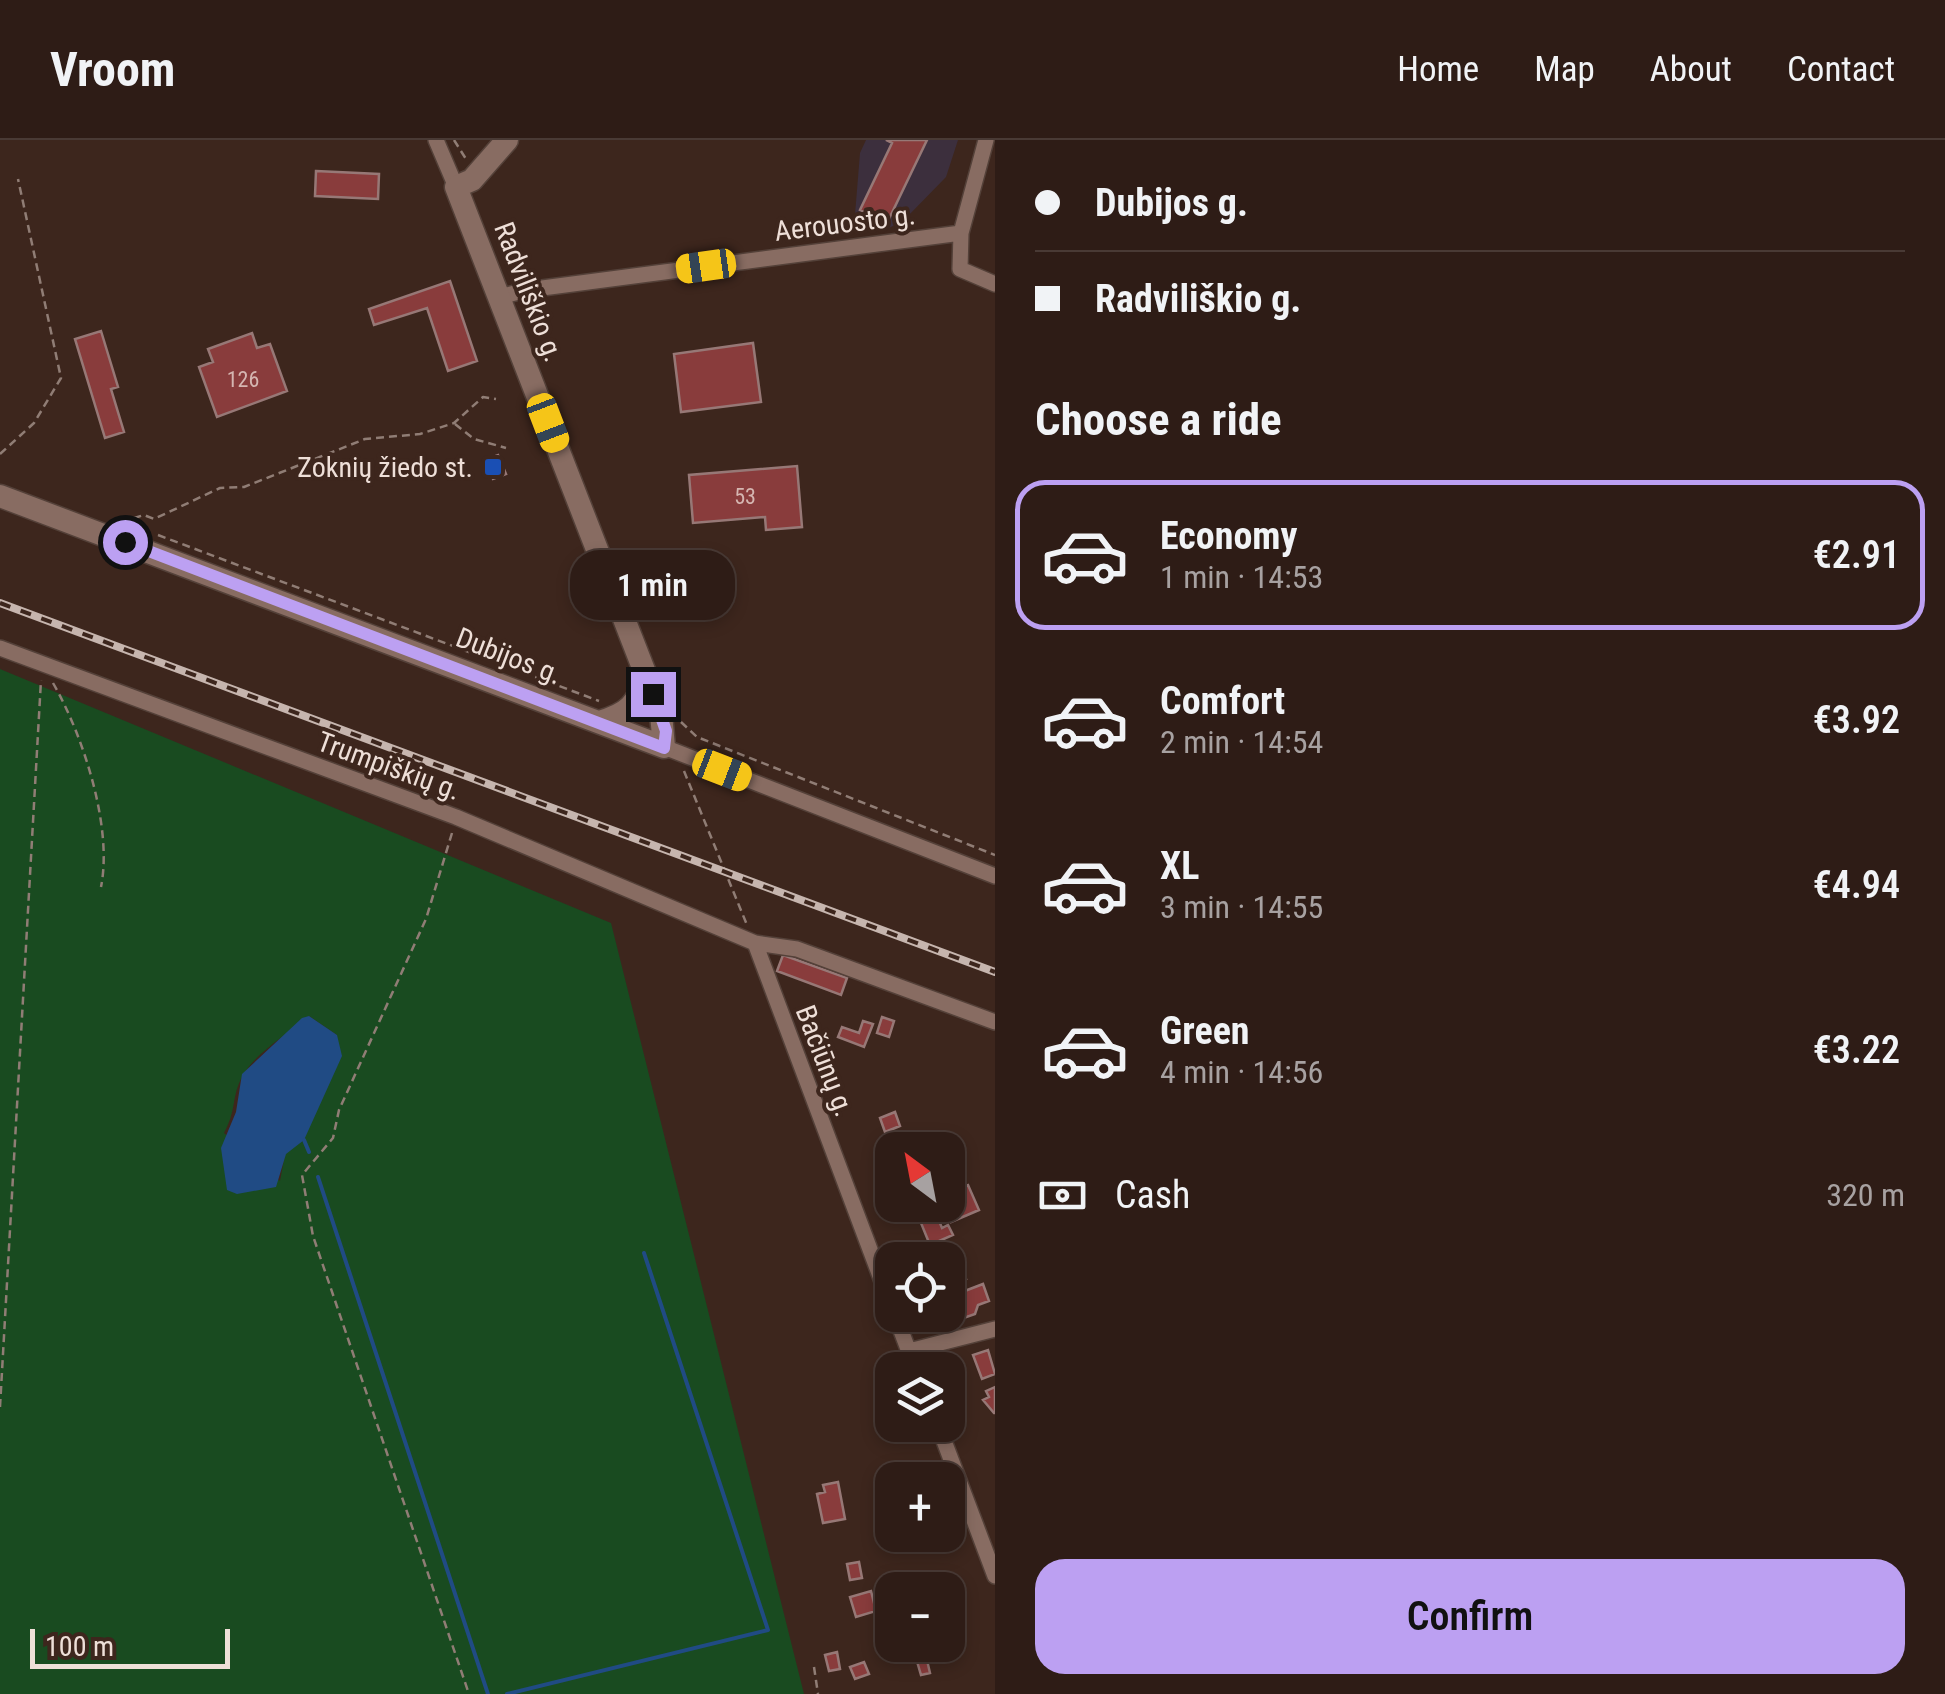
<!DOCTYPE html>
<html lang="en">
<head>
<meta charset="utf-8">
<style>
	:root { --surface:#2e1c16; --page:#36251f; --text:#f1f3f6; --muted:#a7a1a1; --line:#493a35; --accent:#bca0f2 }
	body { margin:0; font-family:"Roboto Condensed",sans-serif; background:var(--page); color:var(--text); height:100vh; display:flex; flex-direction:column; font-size:38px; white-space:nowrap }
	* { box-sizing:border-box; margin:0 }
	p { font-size:32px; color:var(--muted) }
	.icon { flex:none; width:55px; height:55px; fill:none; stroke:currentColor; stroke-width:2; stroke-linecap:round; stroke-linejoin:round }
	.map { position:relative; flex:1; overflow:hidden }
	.details { display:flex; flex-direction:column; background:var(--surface); width:950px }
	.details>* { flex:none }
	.guide { display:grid; align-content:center; height:220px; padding:0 40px; background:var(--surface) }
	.needle { width:65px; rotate:328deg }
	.buttons { position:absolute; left:875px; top:992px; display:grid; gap:20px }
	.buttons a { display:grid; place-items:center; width:90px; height:90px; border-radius:20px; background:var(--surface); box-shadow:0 5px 15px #0003,0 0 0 2px var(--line); font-size:50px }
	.scale { position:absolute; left:30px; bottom:25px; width:200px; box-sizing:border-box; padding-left:10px; border:5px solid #eedfd8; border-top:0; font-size:28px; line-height:35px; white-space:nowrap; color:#eedfd8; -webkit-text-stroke:8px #3d261d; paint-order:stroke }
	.end { position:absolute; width:45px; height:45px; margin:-22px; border:12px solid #bca0f2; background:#111; box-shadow:0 0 0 5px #111 }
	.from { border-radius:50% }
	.bubble { position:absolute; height:70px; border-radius:30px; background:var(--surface); box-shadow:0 5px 15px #0003,0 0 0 2px var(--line); font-size:32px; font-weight:600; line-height:70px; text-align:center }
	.car { position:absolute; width:30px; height:60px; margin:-30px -15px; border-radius:12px; box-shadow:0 0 8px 2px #0007; background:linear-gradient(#f5c518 24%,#345 0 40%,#f5c518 0 76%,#345 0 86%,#f5c518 0) }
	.guide b { display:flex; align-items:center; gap:35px; height:95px; font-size:38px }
	.guide b+b { border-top:2px solid var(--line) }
	.guide i { width:25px; height:25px; background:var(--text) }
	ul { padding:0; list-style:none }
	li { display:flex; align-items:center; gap:30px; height:150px; margin:0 20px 15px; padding:0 20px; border:5px solid transparent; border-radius:30px }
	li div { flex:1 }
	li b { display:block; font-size:38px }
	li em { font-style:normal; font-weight:600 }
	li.active { border-color:var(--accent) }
	li>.icon { width:90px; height:90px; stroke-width:1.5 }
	h2 { padding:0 40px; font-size:45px; line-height:120px }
	.pay { display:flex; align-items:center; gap:25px; height:110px; padding:0 40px; font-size:38px }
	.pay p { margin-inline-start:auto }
	.button { display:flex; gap:20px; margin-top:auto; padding:20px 40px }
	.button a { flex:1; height:115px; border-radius:30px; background:var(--accent); color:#111; font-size:40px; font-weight:600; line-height:115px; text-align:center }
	header { display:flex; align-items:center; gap:60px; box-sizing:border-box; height:140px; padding:0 50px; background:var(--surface); border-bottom:2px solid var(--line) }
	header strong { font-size:48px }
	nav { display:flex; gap:55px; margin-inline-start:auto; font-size:35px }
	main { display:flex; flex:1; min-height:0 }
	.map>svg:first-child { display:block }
	.industrial { fill:#3c2f3d }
	.green { fill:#194b20; fill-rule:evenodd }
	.water { fill:#204b84 }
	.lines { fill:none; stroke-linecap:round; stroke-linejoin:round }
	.stream { stroke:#204b84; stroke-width:4 }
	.building { fill:#893c3c; stroke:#977876; stroke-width:2.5 }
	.street-casing { stroke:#544139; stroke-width:18 }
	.secondary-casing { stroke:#544139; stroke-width:25 }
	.path { stroke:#907d75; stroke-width:2.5; stroke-dasharray:8 5; stroke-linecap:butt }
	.street { stroke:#886c62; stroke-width:15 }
	.secondary { stroke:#886c62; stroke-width:22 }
	.rail-casing { stroke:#c6b5ae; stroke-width:8 }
	.rail { stroke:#3d261d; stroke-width:4; stroke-dasharray:11; stroke-linecap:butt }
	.route { stroke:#bca0f2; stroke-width:12 }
	.transit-dot { fill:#1a4fb4; stroke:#3d261d; stroke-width:4 }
	.labels { text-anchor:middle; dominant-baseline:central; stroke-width:8; stroke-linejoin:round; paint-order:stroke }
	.number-label { font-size:22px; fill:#d5b6b1 }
	.street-label { font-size:28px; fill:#eedfd8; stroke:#3d261d }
	.poi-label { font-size:28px; fill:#eedfd8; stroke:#3d261d; text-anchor:end }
</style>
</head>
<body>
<header>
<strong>Vroom</strong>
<nav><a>Home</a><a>Map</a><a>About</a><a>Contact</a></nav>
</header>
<main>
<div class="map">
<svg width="995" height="1554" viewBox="0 0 995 1554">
	<rect width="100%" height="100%" fill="#3d261d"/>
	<path class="industrial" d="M866 0H958L946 37 904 80 889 88 854 87 860 13Z"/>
	<path class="green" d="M0 529 611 783 804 1554H0ZM309 876 337 895 285 1014 280 1041 224 993C236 971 232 959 240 941 251 915 287 895 309 876Z"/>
	<path class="water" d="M309 876 337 895 342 916 304 1000 286 1014 276 1047 237 1054 227 1050 221 1008 236 972 242 934 302 878Z"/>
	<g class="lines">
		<path class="stream" d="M304 1000 309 1012
			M318 1037 488 1554
			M507 1554 768 1490 644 1113"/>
	</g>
	<path class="building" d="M886 0H927L887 83 860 70 892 3Z
		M316 31 379 34 378 59 315 56Z
		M450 141 477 221 448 231 427 168 374 185 369 169Z
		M101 191 118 247 111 249 124 292 105 298 75 199Z
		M252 193 257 208 270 204 287 251 217 277 199 227 213 222 208 209Z
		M753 203 761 262 681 272 674 214Z
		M498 315 506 334 493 339 485 320Z
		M797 326 802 387 766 390 765 377 693 383 689 335Z
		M783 815 847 838 841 855 777 831Z
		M882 877 894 881 889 897 877 893Z
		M863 881 873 884 864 907 838 897 842 887 859 893Z
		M895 972 900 986 885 992 880 978Z
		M906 998 911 1010 892 1011 890 1005Z
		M968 1045 979 1070 951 1082 944 1065 950 1052Z
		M937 1076 942 1088 948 1085 953 1095 930 1105 921 1083Z
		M958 1119 966 1139 948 1146V1123Z
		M983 1144 989 1161 978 1165 975 1174 958 1180 949 1157Z
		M988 1210 995 1234 982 1239 973 1215Z
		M995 1247V1273H994L983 1260 989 1257 986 1251Z
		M838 1342 845 1379 823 1383 817 1354 825 1352 823 1345Z
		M859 1422 862 1438 850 1440 847 1424Z
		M943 1432 951 1462 948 1463V1450H920L918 1439Z
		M871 1451 876 1471 856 1477 850 1457Z
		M837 1512 840 1529 829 1531 825 1515Z
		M926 1516 930 1533 921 1535 916 1518Z
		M864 1522 869 1534 855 1539 850 1527Z"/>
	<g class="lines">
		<defs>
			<path id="street" d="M436 0 456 47
				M986 0 961 93 960 129 995 144
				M499 157 527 150 961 93
				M0 508 456 677 755 803 797 809 995 882
				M664 607 995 736
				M755 803 892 1168
				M895 1175 916 1230
				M909 1211 995 1189
				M938 1285 995 1436"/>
			<path id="secondary" d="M0 356 664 607 661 574 456 47 472 40 507 0
				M599 582C628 574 638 564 646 535"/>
		</defs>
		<use href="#street" class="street-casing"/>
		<use href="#secondary" class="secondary-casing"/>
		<path class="path" d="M454 0 466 19
			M455 284 474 299 506 308
			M0 314 34 283 61 238 18 39
			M121 382 144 375 154 379 220 348 244 347 365 299 420 294 454 283 483 257 496 259
			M158 395 599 561
			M53 543C83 595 113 687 101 747
			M681 582 697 597 995 715
			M684 631 747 785
			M452 693 426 779 339 970 333 998 302 1035 313 1096 469 1554
			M0 1267 41 540
			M814 1527 818 1554"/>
		<use href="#street" class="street"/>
		<use href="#secondary" class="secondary"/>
		<defs>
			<path id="rail" d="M0 463 995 832"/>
		</defs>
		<use href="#rail" class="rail-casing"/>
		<use href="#rail" class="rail"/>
	</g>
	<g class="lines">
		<path class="route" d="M125 402 664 608 666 591 653 554"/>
	</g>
	<rect class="transit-dot" x="483" y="317" width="20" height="20" rx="5"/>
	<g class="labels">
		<g class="number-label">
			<text x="243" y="239">126</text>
			<text x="745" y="356">53</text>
		</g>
		<g class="street-label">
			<text transform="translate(845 83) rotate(-7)">Aerouosto g.</text>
			<text transform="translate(529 152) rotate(69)">Radviliškio g.</text>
			<text transform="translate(509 516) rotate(21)">Dubijos g.</text>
			<text transform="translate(389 626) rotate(20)">Trumpiškių g.</text>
			<text transform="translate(825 921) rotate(69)">Bačiūnų g.</text>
		</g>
		<g class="poi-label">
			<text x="473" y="327">Zoknių žiedo st.</text>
		</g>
	</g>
</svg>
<div class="buttons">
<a><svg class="needle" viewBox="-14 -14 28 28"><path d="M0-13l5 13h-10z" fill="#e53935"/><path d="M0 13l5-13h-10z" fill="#a7a1a1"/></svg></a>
<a><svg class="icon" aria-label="locate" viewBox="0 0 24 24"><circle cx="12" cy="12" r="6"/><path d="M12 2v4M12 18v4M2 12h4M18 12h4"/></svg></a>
<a><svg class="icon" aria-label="layers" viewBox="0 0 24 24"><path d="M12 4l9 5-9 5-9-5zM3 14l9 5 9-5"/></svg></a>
<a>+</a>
<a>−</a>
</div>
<div class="scale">100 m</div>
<i class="end from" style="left:125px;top:402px"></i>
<i class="end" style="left:653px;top:554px"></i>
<div class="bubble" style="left:570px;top:410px;width:165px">1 min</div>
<i class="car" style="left:706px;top:126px;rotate:262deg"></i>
<i class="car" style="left:548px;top:283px;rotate:159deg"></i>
<i class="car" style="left:722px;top:630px;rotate:111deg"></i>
</div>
<section class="details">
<div class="guide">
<b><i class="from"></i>Dubijos g.</b>
<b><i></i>Radviliškio g.</b>
</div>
<h2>Choose a ride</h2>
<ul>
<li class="active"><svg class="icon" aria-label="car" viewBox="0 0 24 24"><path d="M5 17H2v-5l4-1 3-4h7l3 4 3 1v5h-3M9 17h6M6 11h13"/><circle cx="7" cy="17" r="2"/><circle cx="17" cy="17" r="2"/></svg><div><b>Economy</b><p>1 min · 14:53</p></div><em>€2.91</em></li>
<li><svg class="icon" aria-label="car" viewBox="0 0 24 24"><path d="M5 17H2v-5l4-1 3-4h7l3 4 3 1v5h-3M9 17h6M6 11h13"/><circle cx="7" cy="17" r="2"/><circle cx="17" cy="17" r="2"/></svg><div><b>Comfort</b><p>2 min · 14:54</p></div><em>€3.92</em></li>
<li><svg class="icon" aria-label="car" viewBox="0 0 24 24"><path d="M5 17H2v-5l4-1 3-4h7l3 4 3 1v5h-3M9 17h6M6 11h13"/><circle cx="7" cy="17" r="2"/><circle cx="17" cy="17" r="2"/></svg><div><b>XL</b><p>3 min · 14:55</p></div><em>€4.94</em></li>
<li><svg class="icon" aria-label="car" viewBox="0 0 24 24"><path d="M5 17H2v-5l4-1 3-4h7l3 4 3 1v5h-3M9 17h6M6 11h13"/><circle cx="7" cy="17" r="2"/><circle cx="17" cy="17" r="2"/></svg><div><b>Green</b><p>4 min · 14:56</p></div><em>€3.22</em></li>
</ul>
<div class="pay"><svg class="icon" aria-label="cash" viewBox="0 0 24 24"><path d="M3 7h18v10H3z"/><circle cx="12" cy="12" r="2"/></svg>Cash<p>320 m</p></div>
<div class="button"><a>Confirm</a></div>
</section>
</main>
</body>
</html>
